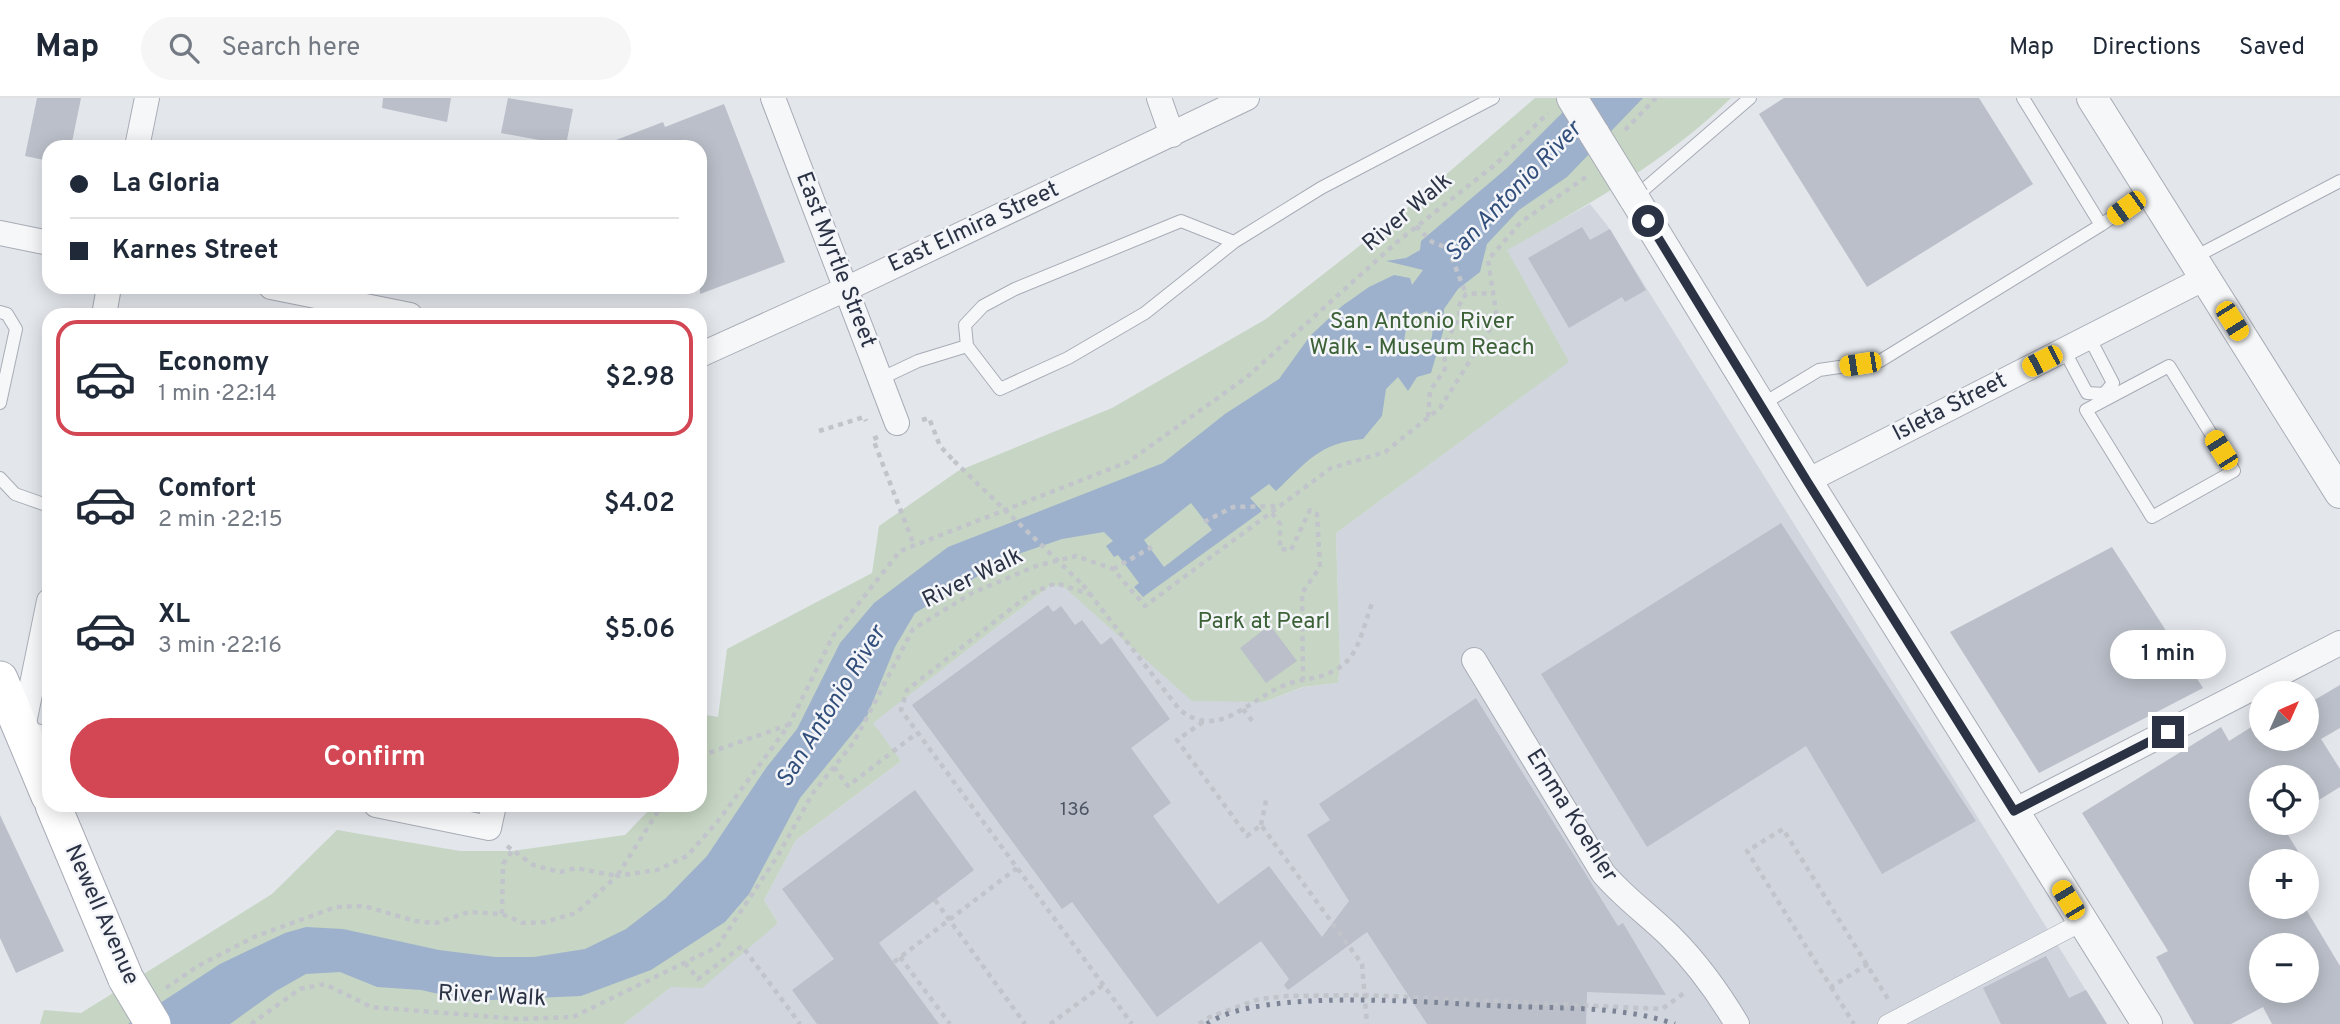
<!DOCTYPE html>
<html lang="en">
<head>
<meta charset="utf-8">
<style>
	:root { --surface:#fff; --page:#f6f6f7; --text:#1f2937; --muted:#747a83; --line:#e0e1e3; --accent:#d34653 }
	body { margin:0; font-family:Overpass,sans-serif; background:var(--page); color:var(--text); height:100vh; display:flex; flex-direction:column; font-size:26px; white-space:nowrap }
	* { box-sizing:border-box; margin:0 }
	p { font-size:23px; color:var(--muted) }
	.icon { flex:none; width:38px; height:38px; fill:none; stroke:currentColor; stroke-width:2; stroke-linecap:round; stroke-linejoin:round }
	.map { position:relative; flex:1; overflow:hidden }
	.panel { position:absolute; left:42px; top:210px; width:665px; height:504px; display:flex; flex-direction:column; background:var(--surface); border-radius:21px; box-shadow:0 4px 18px #0003 }
	.panel>* { flex:none }
	.hud { position:absolute; left:42px; top:42px; width:665px; height:154px; border-radius:21px; box-shadow:0 4px 18px #0003; display:grid; align-content:center; height:154px; padding:0 28px; background:var(--surface) }
	.needle { width:46px; rotate:45deg }
	.tools { position:absolute; left:2249px; top:583px; display:grid; gap:14px }
	.tools a { display:grid; place-items:center; width:70px; height:70px; border-radius:50%; background:var(--surface); box-shadow:0 4px 18px #0003; font-size:35px }
	.end { position:absolute; width:32px; height:32px; margin:-16px; border:9px solid #2a3244; background:#fff; box-shadow:0 0 0 4px #fff }
	.from { border-radius:50% }
	.bubble { position:absolute; height:49px; border-radius:24px; background:var(--surface); box-shadow:0 4px 18px #0003; font-size:23px; font-weight:600; line-height:49px; text-align:center }
	.car { position:absolute; width:21px; height:42px; margin:-21px -10px; border-radius:9px; box-shadow:0 0 5px 2px #0007; background:linear-gradient(#f5c518 24%,#345 0 40%,#f5c518 0 76%,#345 0 86%,#f5c518 0) }
	.hud b { display:flex; align-items:center; gap:24px; height:66px; font-size:26px }
	.hud b+b { border-top:2px solid var(--line) }
	.hud i { width:18px; height:18px; background:var(--text) }
	ul { padding:12px 0 0; list-style:none }
	li { display:flex; align-items:center; gap:21px; height:116px; margin:0 14px 10px; padding:0 14px; border:4px solid transparent; border-radius:21px }
	li div { flex:1 }
	li b { display:block; font-size:26px }
	li em { font-style:normal; font-weight:600 }
	li.active { border-color:var(--accent) }
	li>.icon { width:63px; height:63px; stroke-width:1.5 }
	.button { display:flex; gap:14px; margin-top:auto; padding:14px 28px }
	.button a { flex:1; height:80px; border-radius:42px; background:var(--accent); color:#fff; font-size:28px; font-weight:600; line-height:80px; text-align:center }
	header { display:flex; align-items:center; gap:42px; box-sizing:border-box; height:98px; padding:0 35px; background:var(--surface); border-bottom:2px solid var(--line) }
	header strong { font-size:33px }
	nav { display:flex; gap:38px; margin-inline-start:auto; font-size:24px }
	.search { width:490px; height:63px; background:var(--page); display:flex; align-items:center; gap:18px; box-sizing:border-box; padding:0 24px; border-radius:38px; color:var(--muted); font-size:26px }
	.map>svg:first-child { display:block }
	.built { fill:#d1d5de }
	.green { fill:#c7d6c4 }
	.water { fill:#9db1cc; fill-rule:evenodd }
	.building { fill:#babfc9; fill-rule:evenodd }
	.lines { fill:none; stroke-linecap:round; stroke-linejoin:round }
	.service-casing { stroke:#a8acb6; stroke-width:14 }
	.pedestrian-casing { stroke:#a8acb6; stroke-width:19 }
	.minor-casing { stroke:#a8acb6; stroke-width:26 }
	.tertiary-casing { stroke:#a8acb6; stroke-width:32 }
	.secondary-casing { stroke:#a8acb6; stroke-width:37 }
	.path { stroke:#c1c4ca; stroke-width:4.5; stroke-dasharray:5 5; stroke-linecap:butt }
	.service { stroke:#f6f7f9; stroke-width:12 }
	.pedestrian { stroke:#f6f7f9; stroke-width:18 }
	.minor { stroke:#f6f7f9; stroke-width:24 }
	.tertiary { stroke:#f6f7f9; stroke-width:30 }
	.secondary { stroke:#fff; stroke-width:35 }
	.rail { stroke:#7c8496; stroke-width:5; stroke-dasharray:3.5 7; stroke-linecap:butt }
	.tertiary-bridge-casing { stroke:#a8acb6; stroke-width:32; stroke-linecap:butt }
	.secondary-bridge-casing { stroke:#a8acb6; stroke-width:37; stroke-linecap:butt }
	.path-bridge { stroke:#c1c4ca; stroke-width:4.5; stroke-dasharray:5 5; stroke-linecap:butt }
	.tertiary-bridge { stroke:#f6f7f9; stroke-width:30 }
	.secondary-bridge { stroke:#fff; stroke-width:35 }
	.route { stroke:#2a3244; stroke-width:9 }
	.labels { text-anchor:middle; dominant-baseline:central; stroke-width:5; stroke-linejoin:round; paint-order:stroke }
	.number-label { font-size:19px; fill:#4e5565 }
	.street-label { font-size:23px; fill:#2a3244; stroke:#f3f5f9 }
	.park-label { font-size:23px; fill:#3c6137; stroke:#f3f5f9 }
	.water-label { font-size:24px; font-style:italic; fill:#324e7a; stroke:#f3f5f9 }
</style>
</head>
<body>
<header>
<strong>Map</strong>
<div class="search"><svg class="icon" aria-label="search" viewBox="0 0 24 24"><circle cx="10" cy="10" r="6"/><path d="M15 15l6 6"/></svg>Search here</div>
<nav><a>Map</a><a>Directions</a><a>Saved</a></nav>
</header>
<div class="map">
<svg width="2340" height="926" viewBox="0 0 2340 926">
	<rect width="100%" height="100%" fill="#e3e6eb"/>
	<path class="built" d="M1590 106 1607 127 2107 926H624L671 889 778 825 764 802 796 742 901 663 872 625 1051 487 1064 488 1264 604 1304 589 1338 585 1340 567 1336 435 1568 264 1506 152Z"/>
	<path class="green" d="M1535 0H1731C1667 63 1585 109 1507 152L1569 264 1336 435 1340 567 1338 585 1303 589 1264 604 1192 603 1064 489 1051 487 873 625 901 663 796 742 764 802 778 825 702 890 671 889 624 926H40L44 912 81 915 272 796 337 732 460 753H512L625 737 654 707H700V616L718 619 727 551 872 475 879 428 958 373 1112 310 1266 221 1399 117Z"/>
	<path class="water" d="M1577 0H1643L1567 79 1519 112 1487 146 1480 174 1458 191 1444 211 1443 234 1431 275 1417 279 1408 293 1398 279 1386 291 1382 318 1363 341C1319 345 1307 364 1276 393L1269 386 1250 400 1262 413 1143 499 1134 489 1139 485 1118 457 1114 459 1106 448 1113 443 1104 434 1062 441 1012 458 915 515 895 549 867 618 800 700 749 796 725 824 651 872 581 898 470 903 421 892 377 889 340 874 306 876 276 893 230 926H128L220 866 285 835 306 829 343 831 439 852 495 859H534L585 851 626 831 666 800 707 758 766 670 797 631 840 545 874 505 948 449 1163 365 1225 316 1279 281 1310 238 1342 208 1369 189 1394 177 1410 180 1412 187 1423 172 1386 163 1406 160 1420 152 1421 143 1507 70ZM1427 213C1436 229 1433 241 1425 257L1404 248C1405 229 1408 219 1427 213ZM1191 405 1212 432 1164 469 1144 442Z"/>
	<path class="building" d="M37 0H81L71 49H49V63L25 58Z
		M383 0H451L447 24 382 10Z
		M508 0 573 11 566 47 501 35Z
		M1784 0H1979L2033 86 1867 189 1759 16Z
		M724 6 785 164 700 196V49L603 47 663 24 665 29Z
		M1582 129 1590 142 1610 131 1646 192 1625 204 1622 199 1569 230 1528 160Z
		M1781 425 1976 723 1882 776 1806 648 1647 749 1541 576Z
		M2112 449 2203 590 2039 675 1950 534Z
		M1048 507 1053 514 1061 508 1075 527 1082 522 1101 547 1111 539 1170 621 1131 650 1171 705 1153 718 1218 806 1269 768 1322 839 1349 803 1307 737 1330 722 1319 706 1476 600 1618 828 1623 825 1666 897 1587 894 1586 926H1427L1367 834 1288 892 1284 887 1289 881 1261 843 1157 919 1072 804 1062 811 912 607Z
		M1270 527 1297 563 1266 585 1240 550Z
		M2340 587V630L2321 641 2340 671V689L2306 710V679H2261V724H2280L2304 763H2261V808H2304L2340 868V926H2272L2263 909 2231 926H2194L2156 859 2168 853 2082 715 2221 629 2229 643 2261 623V640H2306V607ZM2261 847H2306V892H2261Z
		M915 692 974 772 879 845 939 926H817L792 892 834 861 782 791Z
		M0 717 64 853 16 875 0 840Z
		M2046 858 2069 900 2086 892 2107 926H2001L1983 890Z"/>
	<g class="lines">
		<defs>
			<path id="service" d="M2023 0 2101 127
				M1634 100 1750 0
				M2193 160 2340 83
				M0 214 7 216 16 231 0 305
				M967 248 965 227 983 208 1015 191 1181 123 1234 144
				M2064 252 2087 295 2104 296 2113 285 2089 239
				M2169 268 2234 373 2152 419 2086 312Z
				M880 281 918 263 967 248 1000 291 1068 260 1145 215 1234 144 1321 90 1493 0
				M1761 307 1819 272 1880 263 2101 127 2150 93
				M0 380 15 396 49 408"/>
			<path id="pedestrian" d="M1887 926 2082 824"/>
			<path id="minor" d="M773 0 897 325
				M1159 0 1172 37
				M137 49 147 0
				M0 135 49 145
				M271 189 410 217
				M104 217 109 189
				M700 257 846 191 1247 0
				M1807 383 2205 180
				M49 503 22 635 49 641
				M1474 562 1603 775C1623 799 1649 817 1671 839 1697 865 1718 894 1737 926
				M376 707 489 730 494 707
				M2014 713 2340 545"/>
			<path id="tertiary" d="M1572 0 1595 37
				M2092 0 2340 395
				M1634 100 1807 383 2147 926"/>
			<path id="secondary" d="M0 581 49 698
				M53 707 126 881"/>
		</defs>
		<use href="#service" class="service-casing"/>
		<use href="#pedestrian" class="pedestrian-casing"/>
		<use href="#minor" class="minor-casing"/>
		<use href="#tertiary" class="tertiary-casing"/>
		<use href="#secondary" class="secondary-casing"/>
		<path class="path" d="M1625 32 1656 0
			M1416 128 1432 144 1448 150 1466 196
			M1428 319 1430 293 1445 271 1444 247 1460 218 1458 209 1466 196 1493 195
			M922 322 929 320 940 348 954 363
			M819 333 864 319 866 323
			M878 339 873 341 914 447
			M1272 415 1280 426V451L1291 452 1310 412 1317 416 1320 469 1302 495 1303 582C1357 573 1356 551 1372 505
			M1204 424 1233 409 1281 408
			M1113 471 1152 449
			M1083 487 1179 611C1223 648 1255 589 1303 582
			M1092 497 1056 485 1030 496 907 592 901 612 1132 926
			M1243 611 1253 624
			M1203 624 1177 642 1247 738 1261 727 1362 866 1367 926
			M700 658 788 627
			M834 669 848 688 917 635
			M1261 727 1267 698
			M507 748 533 767 560 774 576 770 617 778 662 707
			M935 802 1025 926
			M502 816 503 766 512 753
			M900 859 950 926
			M894 864 1017 770
			M685 865 698 881 742 848 800 926
			M1868 866 1831 889 1747 753 1783 731 1888 901
			M1831 889 1854 926
			M166 890 198 868 254 839 336 809 364 808 415 823 436 825 469 814 502 816 523 825 545 824 576 815 617 778 657 772 687 758 718 723 789 627 833 538 900 453 1128 364 1247 279 1397 144 1496 66 1548 15
			M251 926 300 891 325 886 371 909 519 921 573 919 717 849 777 759 813 695 854 644 913 531 972 495 1036 468 1076 458 1113 471 1145 508 1331 370 1385 354 1440 310 1497 220 1488 162 1521 124 1589 77
			M1050 926 1103 887
			M1199 926 1210 919 1259 901 1287 898 1365 897 1662 911 1687 893"/>
		<use href="#service" class="service"/>
		<use href="#pedestrian" class="pedestrian"/>
		<use href="#minor" class="minor"/>
		<use href="#tertiary" class="tertiary"/>
		<use href="#secondary" class="secondary"/>
		<path class="rail" d="M1207 926C1259 889 1434 905 1501 908 1558 911 1620 907 1675 926"/>
		<defs>
			<path id="tertiary-bridge" d="M1595 37 1634 100"/>
			<path id="secondary-bridge" d="M126 881 153 926"/>
		</defs>
		<use href="#tertiary-bridge" class="tertiary-bridge-casing"/>
		<use href="#secondary-bridge" class="secondary-bridge-casing"/>
		<path class="path-bridge" d="M954 363 1083 487"/>
		<use href="#tertiary-bridge" class="tertiary-bridge"/>
		<use href="#secondary-bridge" class="secondary-bridge"/>
	</g>
	<g class="lines">
		<path class="route" d="M1648 123 1807 383 2014 713 2168 634"/>
	</g>
	<g class="labels">
		<g class="number-label">
			<text x="1075" y="712">136</text>
		</g>
		<g class="street-label">
			<text transform="translate(1408 115) rotate(-40)">River Walk</text>
			<text transform="translate(974 130) rotate(-25)">East Elmira Street</text>
			<text transform="translate(835 162) rotate(69)">East Myrtle Street</text>
			<text transform="translate(1950 310) rotate(-27)">Isleta Street</text>
			<text transform="translate(973 481) rotate(-26)">River Walk</text>
			<text transform="translate(1571 718) rotate(58)">Emma Koehler</text>
			<text transform="translate(101 817) rotate(66)">Newell Avenue</text>
			<text transform="translate(492 899) rotate(3)">River Walk</text>
		</g>
		<g class="park-label">
			<text x="1422" y="224">San Antonio River<tspan x="1422" dy="26">Walk - Museum Reach</tspan></text>
			<text x="1264" y="524">Park at Pearl</text>
		</g>
		<g class="water-label">
			<text transform="translate(1514 94) rotate(-46)">San Antonio River</text>
			<text transform="translate(832 609) rotate(-58)">San Antonio River</text>
		</g>
	</g>
</svg>
<div class="tools">
<a><svg class="needle" viewBox="-14 -14 28 28"><path d="M0-13l5 13h-10z" fill="#e53935"/><path d="M0 13l5-13h-10z" fill="#747a83"/></svg></a>
<a><svg class="icon" aria-label="locate" viewBox="0 0 24 24"><circle cx="12" cy="12" r="6"/><path d="M12 2v4M12 18v4M2 12h4M18 12h4"/></svg></a>
<a>+</a>
<a>−</a>
</div>
<i class="end from" style="left:1648px;top:123px"></i>
<i class="end" style="left:2168px;top:634px"></i>
<div class="bubble" style="left:2110px;top:532px;width:116px">1 min</div>
<i class="car" style="left:2126px;top:110px;rotate:234deg"></i>
<i class="car" style="left:2232px;top:223px;rotate:148deg"></i>
<i class="car" style="left:2042px;top:263px;rotate:243deg"></i>
<i class="car" style="left:1860px;top:266px;rotate:261deg"></i>
<i class="car" style="left:2221px;top:352px;rotate:328deg"></i>
<i class="car" style="left:2068px;top:802px;rotate:329deg"></i>
<div class="hud">
<b><i class="from"></i>La Gloria</b>
<b><i></i>Karnes Street</b>
</div>
<section class="panel">
<ul>
<li class="active"><svg class="icon" aria-label="car" viewBox="0 0 24 24"><path d="M5 17H2v-5l4-1 3-4h7l3 4 3 1v5h-3M9 17h6M6 11h13"/><circle cx="7" cy="17" r="2"/><circle cx="17" cy="17" r="2"/></svg><div><b>Economy</b><p>1 min · 22:14</p></div><em>$2.98</em></li>
<li><svg class="icon" aria-label="car" viewBox="0 0 24 24"><path d="M5 17H2v-5l4-1 3-4h7l3 4 3 1v5h-3M9 17h6M6 11h13"/><circle cx="7" cy="17" r="2"/><circle cx="17" cy="17" r="2"/></svg><div><b>Comfort</b><p>2 min · 22:15</p></div><em>$4.02</em></li>
<li><svg class="icon" aria-label="car" viewBox="0 0 24 24"><path d="M5 17H2v-5l4-1 3-4h7l3 4 3 1v5h-3M9 17h6M6 11h13"/><circle cx="7" cy="17" r="2"/><circle cx="17" cy="17" r="2"/></svg><div><b>XL</b><p>3 min · 22:16</p></div><em>$5.06</em></li>
</ul>
<div class="button"><a>Confirm</a></div>
</section>
</div>
</body>
</html>
